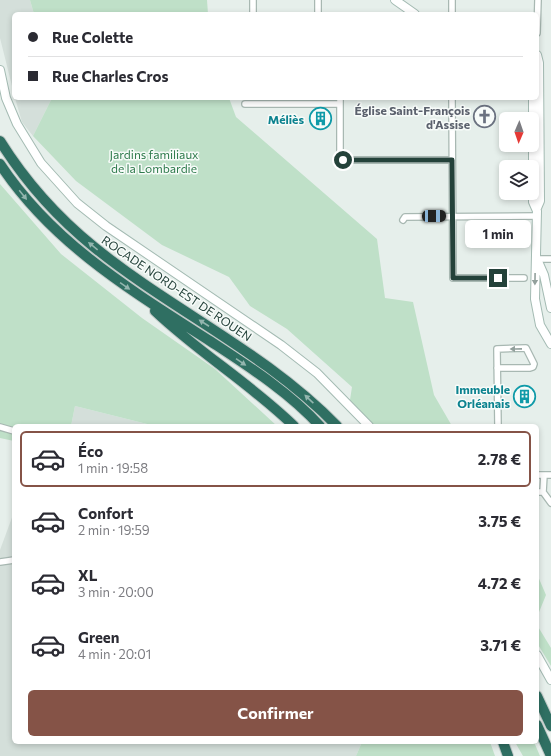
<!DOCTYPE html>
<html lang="fr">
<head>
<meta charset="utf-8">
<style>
	:root { --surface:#fff; --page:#f7f7f7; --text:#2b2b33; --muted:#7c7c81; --line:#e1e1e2; --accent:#855347 }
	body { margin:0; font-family:Commissioner,sans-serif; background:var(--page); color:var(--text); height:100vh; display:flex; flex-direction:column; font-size:15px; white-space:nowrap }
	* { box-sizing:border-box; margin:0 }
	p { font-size:13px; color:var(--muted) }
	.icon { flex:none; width:22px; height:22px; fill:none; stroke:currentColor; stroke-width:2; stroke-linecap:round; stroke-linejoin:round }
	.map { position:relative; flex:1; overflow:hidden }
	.sheet { position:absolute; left:12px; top:424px; width:527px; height:320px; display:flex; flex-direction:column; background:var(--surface); border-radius:6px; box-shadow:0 2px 6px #0003 }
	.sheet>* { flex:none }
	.top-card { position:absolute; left:12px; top:12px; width:527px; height:88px; border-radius:6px; box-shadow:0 2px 6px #0003; display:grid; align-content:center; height:88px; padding:0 16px; background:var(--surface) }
	.needle { width:26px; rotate:182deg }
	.fabs { position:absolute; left:499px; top:112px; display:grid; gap:8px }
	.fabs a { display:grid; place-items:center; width:40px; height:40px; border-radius:6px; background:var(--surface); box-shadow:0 2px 6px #0003; font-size:20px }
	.end { position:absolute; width:18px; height:18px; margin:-9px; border:5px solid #24423a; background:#fff; box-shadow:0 0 0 2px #fff }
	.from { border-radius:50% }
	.bubble { position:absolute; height:28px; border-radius:6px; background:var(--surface); box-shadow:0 2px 6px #0003; font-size:13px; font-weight:700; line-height:28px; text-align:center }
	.car { position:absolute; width:12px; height:24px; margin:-12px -6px; border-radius:5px; box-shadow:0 0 3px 1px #0007; background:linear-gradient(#222 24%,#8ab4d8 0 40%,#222 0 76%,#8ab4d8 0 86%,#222 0) }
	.top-card b { display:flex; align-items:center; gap:14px; height:38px; font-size:15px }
	.top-card b+b { border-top:1px solid var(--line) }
	.top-card i { width:10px; height:10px; background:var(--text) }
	ul { padding:7px 0 0; list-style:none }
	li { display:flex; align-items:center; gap:12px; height:56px; margin:0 8px 6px; padding:0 8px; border:2px solid transparent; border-radius:6px }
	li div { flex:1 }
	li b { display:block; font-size:15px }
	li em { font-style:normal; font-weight:700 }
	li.on { border-color:var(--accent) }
	li>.icon { width:36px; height:36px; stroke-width:1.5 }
	.primary-button { display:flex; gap:8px; margin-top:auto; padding:8px 16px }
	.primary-button a { flex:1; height:46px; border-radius:6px; background:var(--accent); color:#fff; font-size:16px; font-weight:700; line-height:46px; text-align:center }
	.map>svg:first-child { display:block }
	.built { fill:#d4dfda }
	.green { fill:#bfe0c8 }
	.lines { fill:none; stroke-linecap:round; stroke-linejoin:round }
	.street-casing { stroke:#a8b8b2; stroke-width:8 }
	.secondary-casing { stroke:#a4bbb3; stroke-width:10 }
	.highway-casing { stroke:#c2cac8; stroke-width:12 }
	.street { stroke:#fff; stroke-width:5.5 }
	.secondary { stroke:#fff; stroke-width:8 }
	.highway { stroke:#2f6f62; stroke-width:10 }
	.oneway { fill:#93b5ae }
	.oneway2 { fill:#92a09c }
	.route { stroke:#24423a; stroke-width:5 }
	.labels { text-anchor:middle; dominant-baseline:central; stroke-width:3; stroke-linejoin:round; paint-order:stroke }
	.worship-label { font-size:12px; font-weight:bold; fill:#5b616d; stroke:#f7fbf9; text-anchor:end }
	.culture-label { font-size:12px; font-weight:bold; fill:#0d838f; stroke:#f7fbf9; text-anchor:end }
	.park-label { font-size:12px; fill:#2d7a4b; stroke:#f7fbf9 }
	.street-label { font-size:12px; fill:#24423a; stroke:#f7fbf9 }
</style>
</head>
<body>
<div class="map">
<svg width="551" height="756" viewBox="0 0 551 756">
	<rect width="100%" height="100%" fill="#e6efeb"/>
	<path class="built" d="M0 0H30L34 14H14V94L0 38Z
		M15 98H52L33 136 22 122Z
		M75 406 155 426H71Z
		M14 512V742H362L356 756H0V550Z"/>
	<path class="green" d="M30 0H207L208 14H34Z
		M52 98H229L236 117 377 239 385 298 413 302 434 395 452 426H374L350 400 352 387 287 329 250 306 229 277 162 245 76 181 33 136Z
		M0 184 61 254 142 318 215 369 277 426H155L75 406 71 426H14V441L0 438Z
		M537 574 546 595 537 617Z
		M537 625 551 648V666L537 643Z
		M362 742H490L495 756H356Z
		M515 742H534L540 756H523Z"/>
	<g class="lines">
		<defs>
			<path id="street" d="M253 0V14
				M452 0V14
				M318 14V0
				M537 33 538 0
				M340 98V154L343 160H452
				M452 98 453 278H524
				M245 104H340
				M403 220 405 217 537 216
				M537 259H551
				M497 368H530L533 367 534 364 526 348 497 349 498 426
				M0 427 14 431
				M537 475H551
				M544 475 543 492 551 503
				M537 492H543
				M0 562 14 560"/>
			<path id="secondary" d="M395 0 415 14
				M0 70 6 98 17 124 41 163 77 203 106 226 281 345 317 373 369 426
				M533 98V202L537 211 535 299 540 325 551 344
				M537 208 540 201 539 63 537 55
				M537 259 544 275 551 308
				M537 655 551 680"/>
			<path id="highway" d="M0 141C25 181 57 217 94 247 173 311 265 352 337 426
				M0 164C52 243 132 291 210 341 248 366 289 392 320 426
				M155 311C199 353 251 384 294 426
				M537 696 551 726
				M537 725 551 756
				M503 742 508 756"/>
		</defs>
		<use href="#street" class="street-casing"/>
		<use href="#secondary" class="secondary-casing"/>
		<use href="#highway" class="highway-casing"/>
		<use href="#street" class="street"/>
		<use href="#secondary" class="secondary"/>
		<use href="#highway" class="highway"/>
	</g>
	<defs><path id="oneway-solid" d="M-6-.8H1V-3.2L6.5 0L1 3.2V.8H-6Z"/></defs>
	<g class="oneway">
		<use href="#oneway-solid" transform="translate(23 195) rotate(51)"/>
		<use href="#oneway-solid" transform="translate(93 246) rotate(-141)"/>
		<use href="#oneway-solid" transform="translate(125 286) rotate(35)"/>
		<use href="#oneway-solid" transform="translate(204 323) rotate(-147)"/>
		<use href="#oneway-solid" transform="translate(241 362) rotate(34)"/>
		<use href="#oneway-solid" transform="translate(309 399) rotate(-137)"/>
	</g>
	<g class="oneway2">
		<use href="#oneway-solid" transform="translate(535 279) rotate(91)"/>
		<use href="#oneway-solid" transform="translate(516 349) rotate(179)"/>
	</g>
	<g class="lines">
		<path class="route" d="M343 160H452L453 278H498"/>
	</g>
	<defs>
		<symbol id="church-ring" viewBox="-11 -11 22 22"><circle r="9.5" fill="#f7fbf9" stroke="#6b7280" stroke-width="1.5"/><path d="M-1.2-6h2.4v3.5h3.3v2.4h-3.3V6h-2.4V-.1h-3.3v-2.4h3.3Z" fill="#6b7280"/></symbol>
		<symbol id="building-ring" viewBox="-11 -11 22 22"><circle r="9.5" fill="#f7fbf9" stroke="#0f9aa8" stroke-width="1.5"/><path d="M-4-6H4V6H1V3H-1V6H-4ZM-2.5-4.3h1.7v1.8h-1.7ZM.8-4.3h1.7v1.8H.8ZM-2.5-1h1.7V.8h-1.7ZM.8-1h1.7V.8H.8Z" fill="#0f9aa8"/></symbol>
	</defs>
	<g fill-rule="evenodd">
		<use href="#church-ring" x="472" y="104" width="25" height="25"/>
		<use href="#building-ring" x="308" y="106" width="25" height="25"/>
		<use href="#building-ring" x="512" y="384" width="25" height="25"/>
	</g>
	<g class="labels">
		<g class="worship-label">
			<text x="470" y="110">Église Saint-François<tspan x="470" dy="14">d'Assise</tspan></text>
		</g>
		<g class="culture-label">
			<text x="304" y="119">Méliès</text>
			<text x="510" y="389">Immeuble<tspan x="510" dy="14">Orléanais</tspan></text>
		</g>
		<g class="park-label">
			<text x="154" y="154">Jardins familiaux<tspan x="154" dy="14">de la Lombardie</tspan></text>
		</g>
		<g class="street-label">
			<text transform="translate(177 288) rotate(34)">ROCADE NORD-EST DE ROUEN</text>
		</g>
	</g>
</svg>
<div class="fabs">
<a><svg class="needle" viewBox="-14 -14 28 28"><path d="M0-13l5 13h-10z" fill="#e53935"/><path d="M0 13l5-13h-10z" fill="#7c7c81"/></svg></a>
<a><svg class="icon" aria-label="layers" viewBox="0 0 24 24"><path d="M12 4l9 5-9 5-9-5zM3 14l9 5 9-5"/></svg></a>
</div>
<i class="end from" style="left:343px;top:160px"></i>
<i class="end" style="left:498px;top:278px"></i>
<div class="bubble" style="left:465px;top:220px;width:66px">1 min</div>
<i class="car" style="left:434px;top:216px;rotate:89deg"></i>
<div class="top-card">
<b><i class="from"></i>Rue Colette</b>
<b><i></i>Rue Charles Cros</b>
</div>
<section class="sheet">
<ul>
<li class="on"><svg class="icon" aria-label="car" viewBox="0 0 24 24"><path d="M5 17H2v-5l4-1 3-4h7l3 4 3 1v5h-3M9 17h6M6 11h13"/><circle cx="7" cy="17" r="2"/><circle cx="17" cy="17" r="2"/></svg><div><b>Éco</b><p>1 min · 19:58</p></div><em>2.78 €</em></li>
<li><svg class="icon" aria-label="car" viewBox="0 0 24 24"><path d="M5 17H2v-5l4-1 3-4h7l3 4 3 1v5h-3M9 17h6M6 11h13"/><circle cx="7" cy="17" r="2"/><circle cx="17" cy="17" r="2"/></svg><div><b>Confort</b><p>2 min · 19:59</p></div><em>3.75 €</em></li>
<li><svg class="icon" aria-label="car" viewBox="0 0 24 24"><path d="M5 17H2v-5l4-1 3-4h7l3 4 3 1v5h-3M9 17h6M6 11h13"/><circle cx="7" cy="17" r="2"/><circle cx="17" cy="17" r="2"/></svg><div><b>XL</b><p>3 min · 20:00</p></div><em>4.72 €</em></li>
<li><svg class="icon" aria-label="car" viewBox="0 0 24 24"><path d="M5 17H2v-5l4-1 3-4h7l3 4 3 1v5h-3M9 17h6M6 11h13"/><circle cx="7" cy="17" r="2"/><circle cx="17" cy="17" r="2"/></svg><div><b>Green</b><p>4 min · 20:01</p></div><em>3.71 €</em></li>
</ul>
<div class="primary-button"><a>Confirmer</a></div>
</section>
</div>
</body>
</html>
